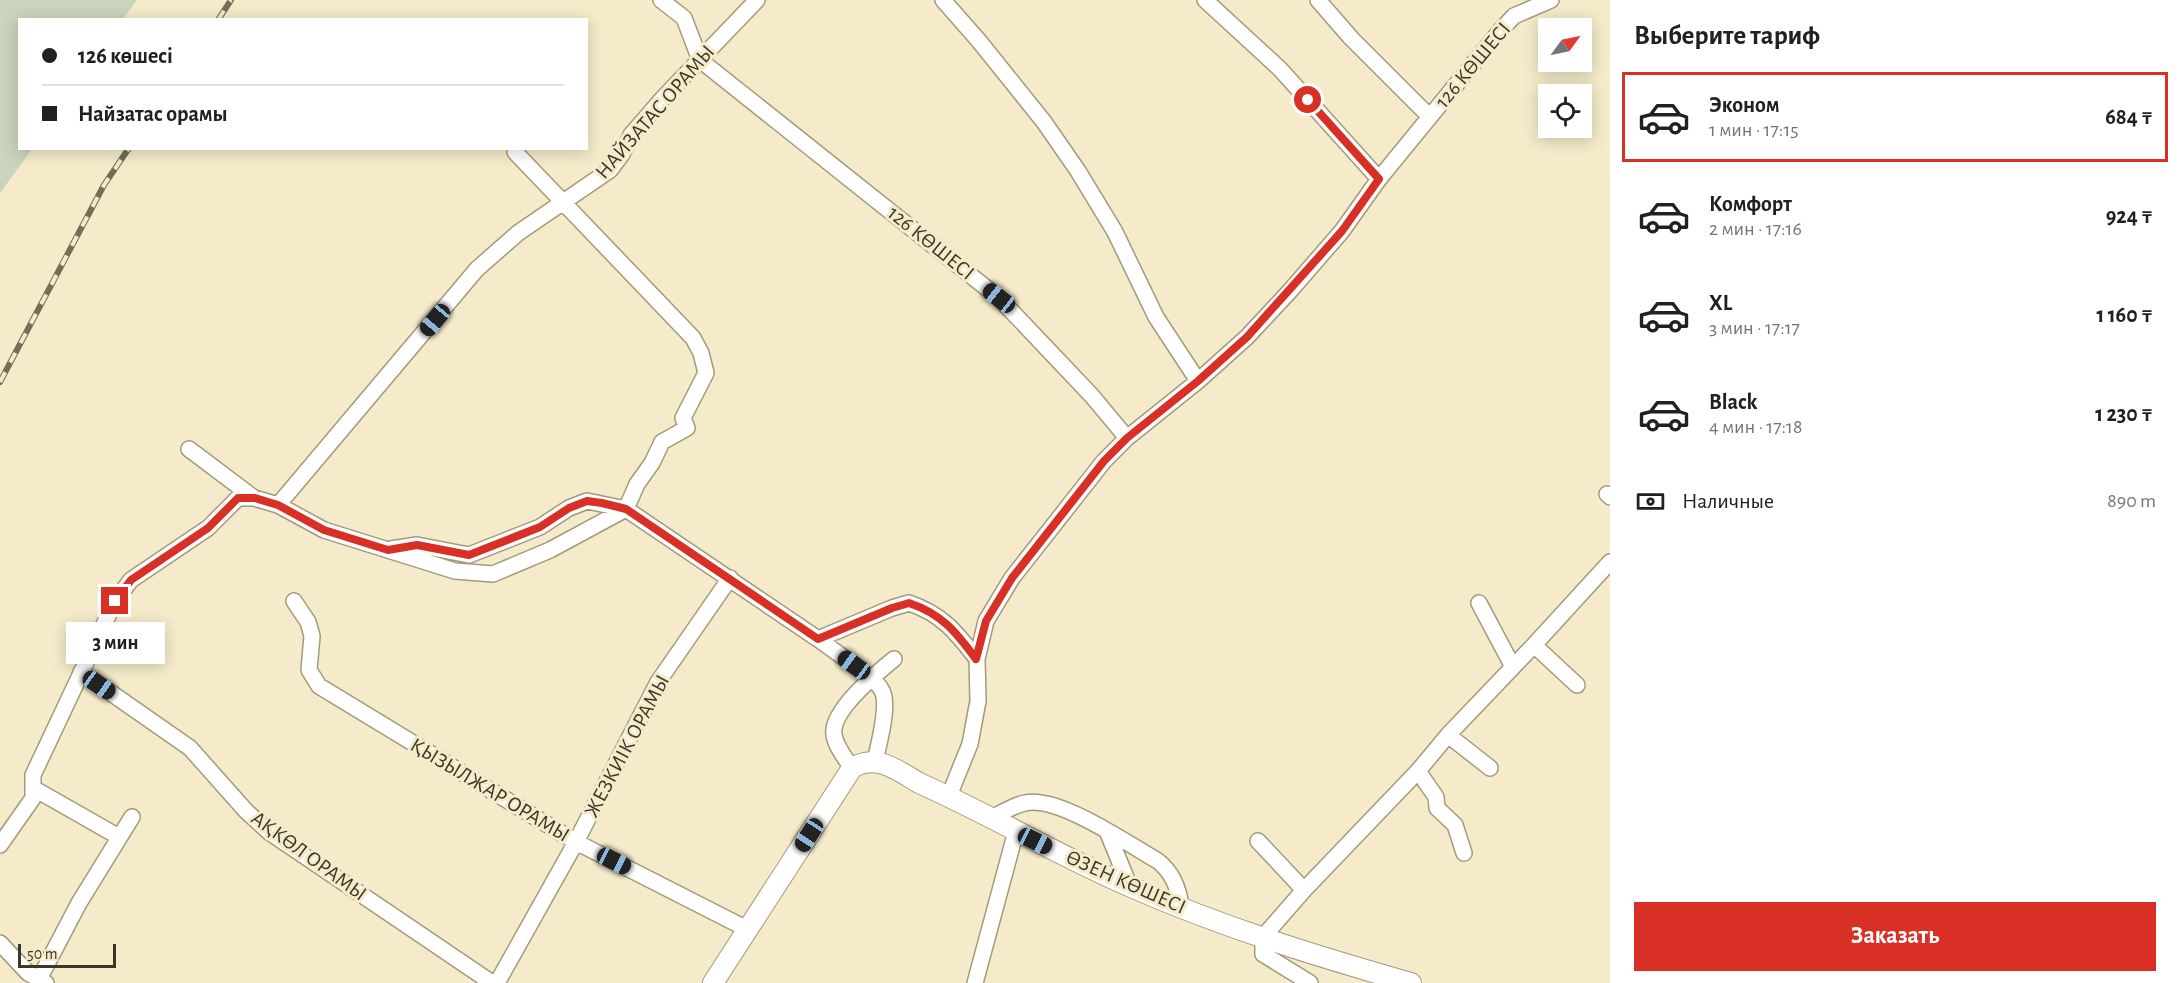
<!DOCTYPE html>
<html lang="ru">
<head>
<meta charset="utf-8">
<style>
	:root { --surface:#fff; --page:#f2f2f2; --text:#202124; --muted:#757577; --line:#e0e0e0; --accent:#d93025 }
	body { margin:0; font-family:"Alegreya Sans",sans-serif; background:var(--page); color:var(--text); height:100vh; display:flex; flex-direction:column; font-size:22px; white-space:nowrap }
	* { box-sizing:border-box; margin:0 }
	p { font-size:20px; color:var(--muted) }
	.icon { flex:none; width:33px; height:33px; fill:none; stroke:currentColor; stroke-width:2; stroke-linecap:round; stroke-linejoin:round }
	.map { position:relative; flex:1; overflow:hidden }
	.details { display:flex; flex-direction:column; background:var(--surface); width:570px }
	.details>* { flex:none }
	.top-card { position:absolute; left:18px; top:18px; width:570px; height:132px; border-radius:0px; box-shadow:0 3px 15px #0003; display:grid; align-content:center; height:132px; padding:0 24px; background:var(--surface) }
	.needle { width:39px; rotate:57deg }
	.fabs { position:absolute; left:1538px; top:18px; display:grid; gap:12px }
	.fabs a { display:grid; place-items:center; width:54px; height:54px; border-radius:0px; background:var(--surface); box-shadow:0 3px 15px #0003; font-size:30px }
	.scale { position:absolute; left:18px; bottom:15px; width:98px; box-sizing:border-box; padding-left:6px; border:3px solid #3a3629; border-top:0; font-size:16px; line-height:21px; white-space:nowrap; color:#3a3629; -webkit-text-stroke:4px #f5ebca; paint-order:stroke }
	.end { position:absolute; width:27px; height:27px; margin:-14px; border:8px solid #d93025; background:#fff; box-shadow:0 0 0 3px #fff }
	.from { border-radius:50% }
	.bubble { position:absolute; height:42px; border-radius:0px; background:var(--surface); box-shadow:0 3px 15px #0003; font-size:20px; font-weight:700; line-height:42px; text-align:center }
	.car { position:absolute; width:18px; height:36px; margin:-18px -9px; border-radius:8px; box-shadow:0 0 4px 2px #0007; background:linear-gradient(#222 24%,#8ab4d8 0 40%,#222 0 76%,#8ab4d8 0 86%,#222 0) }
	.top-card b { display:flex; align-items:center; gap:21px; height:57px; font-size:22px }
	.top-card b+b { border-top:2px solid var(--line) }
	.top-card i { width:15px; height:15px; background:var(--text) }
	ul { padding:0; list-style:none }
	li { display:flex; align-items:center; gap:18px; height:90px; margin:0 12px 9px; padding:0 12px; border:3px solid transparent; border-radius:0px }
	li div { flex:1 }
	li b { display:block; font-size:22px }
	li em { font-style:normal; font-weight:700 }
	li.active { border-color:var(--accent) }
	li>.icon { width:54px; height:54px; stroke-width:1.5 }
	h2 { padding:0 24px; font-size:27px; line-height:72px }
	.pay { display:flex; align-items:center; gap:15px; height:66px; padding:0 24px; font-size:22px }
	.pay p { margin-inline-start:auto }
	.cta { display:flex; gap:12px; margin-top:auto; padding:12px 24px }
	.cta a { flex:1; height:69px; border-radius:0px; background:var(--accent); color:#fff; font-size:24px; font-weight:700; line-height:69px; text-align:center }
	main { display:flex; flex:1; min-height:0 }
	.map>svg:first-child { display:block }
	.green { fill:#cad3bb }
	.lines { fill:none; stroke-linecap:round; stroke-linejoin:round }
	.minor-casing { stroke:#a49a7b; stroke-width:18 }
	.major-casing { stroke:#a49a7b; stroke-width:22 }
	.minor { stroke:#fff; stroke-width:15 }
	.major { stroke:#fff; stroke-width:20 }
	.rail-casing { stroke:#736d5a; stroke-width:6 }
	.rail { stroke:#f5ebca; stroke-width:4; stroke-dasharray:11; stroke-linecap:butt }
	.route { stroke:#d93025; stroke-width:8 }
	.labels { text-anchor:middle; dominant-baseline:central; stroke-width:6; stroke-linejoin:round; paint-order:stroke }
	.street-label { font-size:21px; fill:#3a3629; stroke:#f5ebca }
</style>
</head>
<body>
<main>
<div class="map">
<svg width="1610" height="983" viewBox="0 0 1610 983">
	<rect width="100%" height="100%" fill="#f5ebca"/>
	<path class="green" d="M0 0H137L123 19 20 20V148L32 149 0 193Z"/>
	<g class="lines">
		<defs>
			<path id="minor" d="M661 0 684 18 700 60 999 298 1092 396 1127 438 1198 381 1156 317 1115 232 1078 171 1044 122 979 41 943 0
				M1205 0 1280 69 1379 179
				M1318 0 1351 38 1429 116
				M1198 381 1247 337 1289 292 1342 231 1379 179 1500 31 1514 16 1551 0
				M189 449 254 498
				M1607 494 1610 497
				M278 505 477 269 518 233 610 170 622 154 631 135 664 97 757 0
				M391 549 417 545 469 555 540 527 569 508 587 501 626 509 818 639 892 608 909 603C942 614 956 632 977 659
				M294 601 308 622 312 636 309 670 319 686 576 842 747 929
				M1479 603 1513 667
				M818 639 854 665
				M1534 645 1577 685
				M81 672 190 748 246 811 269 832 492 983
				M871 678C874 681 879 685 881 689 891 703 878 745 875 762
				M1448 735 1490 768
				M852 768C845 758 836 747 834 735 830 711 877 673 894 659
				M1418 771 1436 797 1437 808 1455 825 1464 853
				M33 788 119 837
				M949 796 970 744 978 701 977 659 986 621 1012 578 1104 461 1127 438
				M991 818C1002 813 1014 805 1025 803 1058 795 1128 844 1158 861 1173 873 1179 889 1181 907
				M1107 831 1130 887
				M1258 841 1304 890
				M0 845 33 798V775L115 601 131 580 208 528 238 498H254L278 505 324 530 455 571 493 574 550 550 626 509 637 484 652 463 662 442 687 428 683 418 706 373 701 353 693 338 515 152
				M0 943 28 973 46 983
				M37 983 79 903 132 817
				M497 983 576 842 658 682 730 578
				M975 983 1016 831
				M1310 983 1263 954V937L1304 890 1418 771 1448 735 1534 645 1610 562"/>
			<path id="major" d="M713 983 852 768C876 753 897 770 919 783 991 815 1059 856 1131 887 1222 927 1316 956 1411 983"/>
		</defs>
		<use href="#minor" class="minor-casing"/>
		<use href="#major" class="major-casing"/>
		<use href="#minor" class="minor"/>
		<use href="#major" class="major"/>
		<defs>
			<path id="rail" d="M218 20 231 0
				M0 382 104 185 129 148"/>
		</defs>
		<use href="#rail" class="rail-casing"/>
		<use href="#rail" class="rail"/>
	</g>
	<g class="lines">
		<path class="route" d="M115 601 131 580 208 528 238 498H255L278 505 324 530 388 550 417 545 469 555 540 527 569 508 587 501 602 503 626 509 818 639 892 608 909 603C942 614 956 632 976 659L986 621 1012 578 1104 461 1127 438 1198 381 1247 337 1342 231 1379 179 1308 100"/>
	</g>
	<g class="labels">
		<g class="street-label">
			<text transform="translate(1473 65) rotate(-50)">126 КӨШЕСІ</text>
			<text transform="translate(655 112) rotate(-49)">НАЙЗАТАС ОРАМЫ</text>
			<text transform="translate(931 243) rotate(39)">126 КӨШЕСІ</text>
			<text transform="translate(627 746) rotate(-62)">ЖЕЗКИІК ОРАМЫ</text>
			<text transform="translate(490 790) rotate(31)">ҚЫЗЫЛЖАР ОРАМЫ</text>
			<text transform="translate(309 856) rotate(36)">АҚКӨЛ ОРАМЫ</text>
			<text transform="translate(1126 882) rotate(24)">ӨЗЕН КӨШЕСІ</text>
		</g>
	</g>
</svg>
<div class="fabs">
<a><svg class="needle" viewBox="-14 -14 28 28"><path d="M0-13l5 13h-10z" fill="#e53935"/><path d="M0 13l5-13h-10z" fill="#757577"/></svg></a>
<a><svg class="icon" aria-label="locate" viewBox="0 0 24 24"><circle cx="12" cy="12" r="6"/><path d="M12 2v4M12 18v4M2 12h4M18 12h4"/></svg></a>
</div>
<div class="scale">50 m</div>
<i class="end from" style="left:1308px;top:100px"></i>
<i class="end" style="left:115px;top:601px"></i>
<div class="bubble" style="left:66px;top:622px;width:99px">3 мин</div>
<i class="car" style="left:999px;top:298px;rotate:308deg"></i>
<i class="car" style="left:435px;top:320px;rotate:220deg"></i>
<i class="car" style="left:854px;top:665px;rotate:306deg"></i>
<i class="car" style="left:99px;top:685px;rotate:125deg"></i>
<i class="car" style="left:809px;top:835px;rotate:213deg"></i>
<i class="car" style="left:1035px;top:841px;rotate:116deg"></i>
<i class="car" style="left:614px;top:861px;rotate:117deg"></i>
<div class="top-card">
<b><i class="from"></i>126 көшесі</b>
<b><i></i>Найзатас орамы</b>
</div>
</div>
<section class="details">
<h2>Выберите тариф</h2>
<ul>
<li class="active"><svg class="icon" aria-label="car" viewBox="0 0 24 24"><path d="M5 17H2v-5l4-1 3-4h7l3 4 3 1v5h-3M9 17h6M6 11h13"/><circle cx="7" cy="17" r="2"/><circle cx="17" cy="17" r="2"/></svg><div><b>Эконом</b><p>1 мин · 17:15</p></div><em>684 ₸</em></li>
<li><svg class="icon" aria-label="car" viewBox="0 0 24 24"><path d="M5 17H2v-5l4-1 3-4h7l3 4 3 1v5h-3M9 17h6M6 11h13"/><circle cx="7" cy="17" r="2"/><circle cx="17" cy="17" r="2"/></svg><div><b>Комфорт</b><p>2 мин · 17:16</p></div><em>924 ₸</em></li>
<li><svg class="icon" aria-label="car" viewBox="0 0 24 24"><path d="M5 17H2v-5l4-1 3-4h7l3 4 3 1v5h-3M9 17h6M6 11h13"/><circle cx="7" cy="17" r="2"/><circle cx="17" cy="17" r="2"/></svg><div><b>XL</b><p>3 мин · 17:17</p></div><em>1 160 ₸</em></li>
<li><svg class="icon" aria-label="car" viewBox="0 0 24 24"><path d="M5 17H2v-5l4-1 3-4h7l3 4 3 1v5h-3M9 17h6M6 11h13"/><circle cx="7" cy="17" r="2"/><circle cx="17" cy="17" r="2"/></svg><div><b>Black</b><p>4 мин · 17:18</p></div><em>1 230 ₸</em></li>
</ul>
<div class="pay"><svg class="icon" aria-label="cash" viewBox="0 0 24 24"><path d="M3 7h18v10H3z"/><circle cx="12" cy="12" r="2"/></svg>Наличные<p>890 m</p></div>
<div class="cta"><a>Заказать</a></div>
</section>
</main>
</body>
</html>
